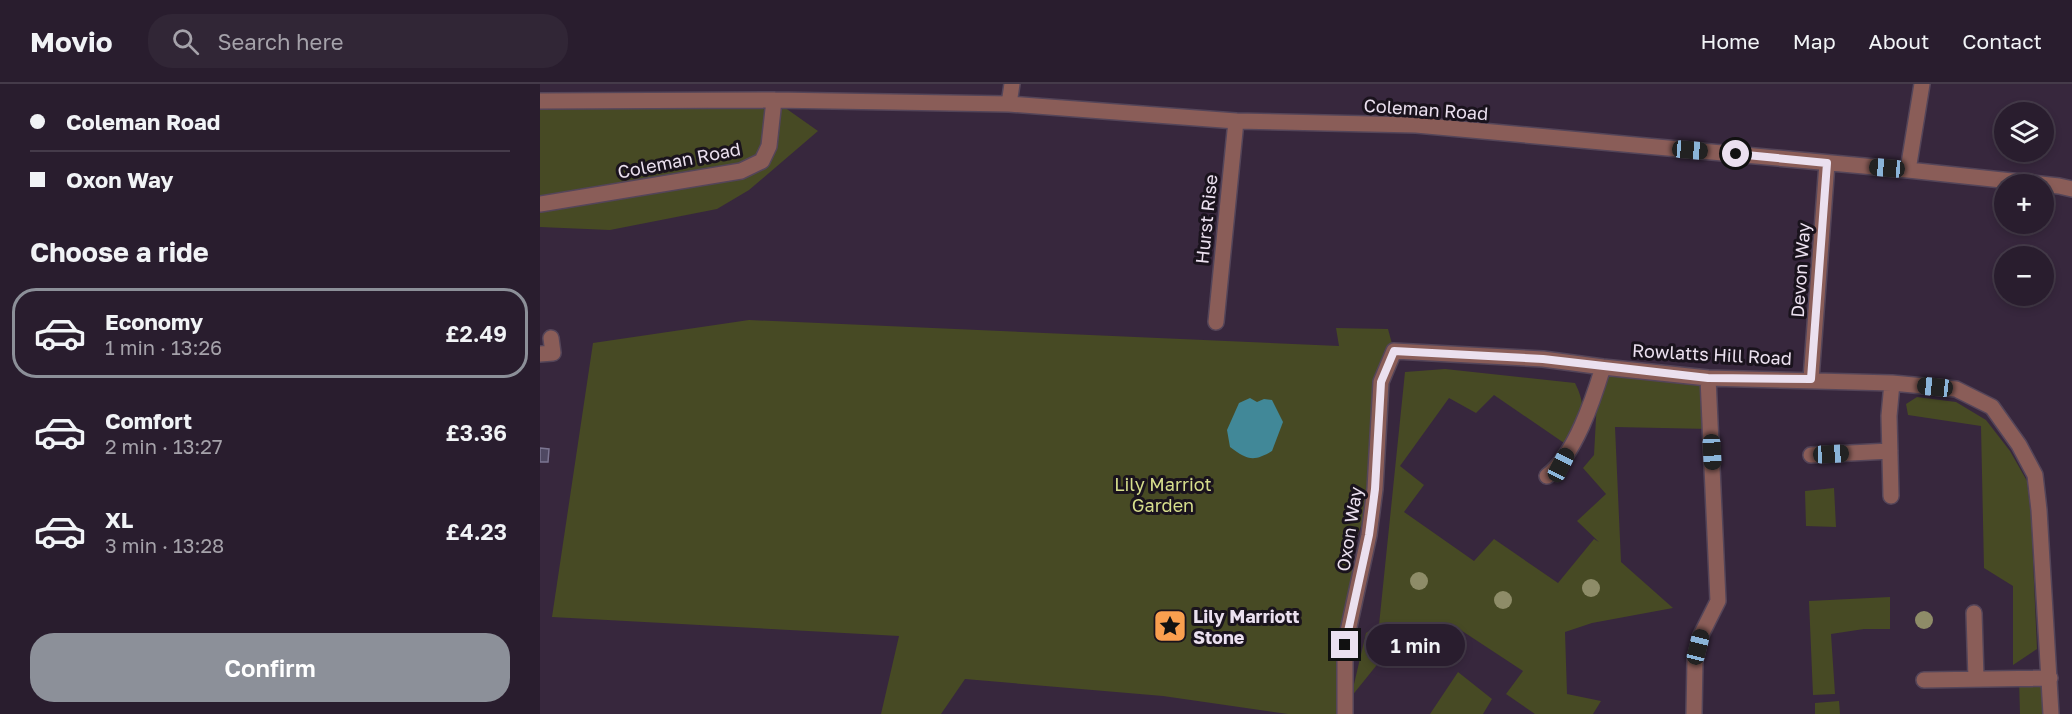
<!DOCTYPE html>
<html lang="en">
<head>
<meta charset="utf-8">
<style>
	:root { --surface:#291d2e; --page:#312636; --text:#f1f3f6; --muted:#a5a2aa; --line:#453b4a; --accent:#8c9099 }
	body { margin:0; font-family:"Golos Text",sans-serif; background:var(--page); color:var(--text); height:100vh; display:flex; flex-direction:column; font-size:22px; white-space:nowrap }
	* { box-sizing:border-box; margin:0 }
	p { font-size:20px; color:var(--muted) }
	.icon { flex:none; width:33px; height:33px; fill:none; stroke:currentColor; stroke-width:2; stroke-linecap:round; stroke-linejoin:round }
	.map { position:relative; flex:1; overflow:hidden }
	.drawer { display:flex; flex-direction:column; background:var(--surface); width:540px }
	.drawer>* { flex:none }
	.banner { display:grid; align-content:center; height:132px; padding:0 30px; background:var(--surface) }
	.controls { position:absolute; left:1454px; top:18px; display:grid; gap:12px }
	.controls a { display:grid; place-items:center; width:60px; height:60px; border-radius:50%; background:var(--surface); box-shadow:0 3px 9px #0003,0 0 0 2px var(--line); font-size:30px }
	.end { position:absolute; width:27px; height:27px; margin:-14px; border:8px solid #ebe0ef; background:#111; box-shadow:0 0 0 3px #111 }
	.from { border-radius:50% }
	.bubble { position:absolute; height:42px; border-radius:21px; background:var(--surface); box-shadow:0 3px 9px #0003,0 0 0 2px var(--line); font-size:20px; font-weight:600; line-height:42px; text-align:center }
	.car { position:absolute; width:18px; height:36px; margin:-18px -9px; border-radius:8px; box-shadow:0 0 4px 2px #0007; background:linear-gradient(#222 24%,#8ab4d8 0 40%,#222 0 76%,#8ab4d8 0 86%,#222 0) }
	.banner b { display:flex; align-items:center; gap:21px; height:57px; font-size:22px }
	.banner b+b { border-top:2px solid var(--line) }
	.banner i { width:15px; height:15px; background:var(--text) }
	ul { padding:0; list-style:none }
	li { display:flex; align-items:center; gap:18px; height:90px; margin:0 12px 9px; padding:0 18px; border:3px solid transparent; border-radius:24px }
	li div { flex:1 }
	li b { display:block; font-size:22px }
	li em { font-style:normal; font-weight:600 }
	li.selected { border-color:var(--accent) }
	li>.icon { width:54px; height:54px; stroke-width:1.5 }
	h2 { padding:0 30px; font-size:27px; line-height:72px }
	.cta { display:flex; gap:12px; margin-top:auto; padding:12px 30px }
	.cta a { flex:1; height:69px; border-radius:24px; background:var(--accent); color:#fff; font-size:24px; font-weight:600; line-height:69px; text-align:center }
	header { display:flex; align-items:center; gap:36px; box-sizing:border-box; height:84px; padding:0 30px; background:var(--surface); border-bottom:2px solid var(--line) }
	header strong { font-size:28px }
	nav { display:flex; gap:33px; margin-inline-start:auto; font-size:21px }
	.search { width:420px; height:54px; background:var(--page); display:flex; align-items:center; gap:15px; box-sizing:border-box; padding:0 21px; border-radius:24px; color:var(--muted); font-size:22px }
	main { display:flex; flex:1; min-height:0 }
	.map>svg:first-child { display:block }
	.green { fill:#474a24 }
	.water { fill:#418898 }
	.building { fill:#4f4862; stroke:#7c7592; stroke-width:1.5 }
	.lines { fill:none; stroke-linecap:round; stroke-linejoin:round }
	.minor-casing { stroke:#544559; stroke-width:18 }
	.minor { stroke:#8a5d58; stroke-width:15 }
	.tree { fill:#8e8c68 }
	.route { stroke:#ebe0ef; stroke-width:8 }
	.labels { text-anchor:middle; dominant-baseline:central; stroke-width:6; stroke-linejoin:round; paint-order:stroke }
	.street-label { font-size:18px; fill:#ebe0ef; stroke:#1a131d }
	.park-label { font-size:18px; fill:#d6de8c; stroke:#1a131d }
	.poi-label { font-size:18px; font-weight:bold; fill:#ebe0ef; stroke:#1a131d; text-anchor:start }
</style>
</head>
<body>
<header>
<strong>Movio</strong>
<div class="search"><svg class="icon" aria-label="search" viewBox="0 0 24 24"><circle cx="10" cy="10" r="6"/><path d="M15 15l6 6"/></svg>Search here</div>
<nav><a>Home</a><a>Map</a><a>About</a><a>Contact</a></nav>
</header>
<main>
<section class="drawer">
<div class="banner">
<b><i class="from"></i>Coleman Road</b>
<b><i></i>Oxon Way</b>
</div>
<h2>Choose a ride</h2>
<ul>
<li class="selected"><svg class="icon" aria-label="car" viewBox="0 0 24 24"><path d="M5 17H2v-5l4-1 3-4h7l3 4 3 1v5h-3M9 17h6M6 11h13"/><circle cx="7" cy="17" r="2"/><circle cx="17" cy="17" r="2"/></svg><div><b>Economy</b><p>1 min · 13:26</p></div><em>£2.49</em></li>
<li><svg class="icon" aria-label="car" viewBox="0 0 24 24"><path d="M5 17H2v-5l4-1 3-4h7l3 4 3 1v5h-3M9 17h6M6 11h13"/><circle cx="7" cy="17" r="2"/><circle cx="17" cy="17" r="2"/></svg><div><b>Comfort</b><p>2 min · 13:27</p></div><em>£3.36</em></li>
<li><svg class="icon" aria-label="car" viewBox="0 0 24 24"><path d="M5 17H2v-5l4-1 3-4h7l3 4 3 1v5h-3M9 17h6M6 11h13"/><circle cx="7" cy="17" r="2"/><circle cx="17" cy="17" r="2"/></svg><div><b>XL</b><p>3 min · 13:28</p></div><em>£4.23</em></li>
</ul>
<div class="cta"><a>Confirm</a></div>
</section>
<div class="map">
<svg width="1532" height="630" viewBox="0 0 1532 630">
	<rect width="100%" height="100%" fill="#37273d"/>
	<path class="green" d="M234 16 278 47 209 106 177 125 70 146 0 143V17Z
		M209 236 799 262 796 244 848 245 854 267 841 298 835 405 815 458 805 561V630H748L623 612 425 595 401 630H341L359 552 12 533 53 259Z
		M1063 283 1165 293 1170 345 1075 343 1081 478 1133 524 1052 539 1025 548 1027 610 1061 617 1053 630H995L966 610 983 587 910 539 893 557 869 541 811 613 826 549 839 541 865 288 905 285 1035 299C1049 327 1040 336 1027 361L954 311 936 329 909 314 860 382 884 401 864 428 934 477 954 455 1018 499 1054 455 1059 458 1037 437 1066 410 1043 384 1054 371 1057 316Z
		M1377 313 1416 318 1446 336 1470 367 1487 397 1491 432 1497 565 1473 581V502L1444 484 1441 342 1368 331 1366 320Z
		M1294 404 1296 443 1266 442 1265 407Z
		M1350 513V545H1324L1291 550 1295 610 1273 611 1269 517Z
		M918 588 952 615 943 630H890Z
		M1479 594H1510L1511 630H1480Z
		M1299 617 1300 630H1275V619Z"/>
	<path class="water" d="M710 314 717 318 724 315 732 316 743 338 732 367C714 378 707 376 690 363L687 346 699 319Z"/>
	<path class="building" d="M0 364 9 365 8 378H0Z"/>
	<g class="lines">
		<defs>
			<path id="minor" d="M0 17 234 16 469 20 696 37 876 41 1368 86 1519 102 1532 105
				M469 20 472 0
				M1368 86 1382 0
				M0 120 201 87 222 77 229 62 234 16
				M676 238 696 37
				M0 270 13 269 11 254
				M1271 295 1287 79
				M1271 371 1350 367
				M1007 392C1035 371 1053 316 1063 283
				M1351 412 1349 332 1352 299
				M1434 529 1436 595
				M1384 596 1510 594
				M805 630V561L829 451 835 405 841 298 854 267 1003 275 1063 283 1168 294 1352 299 1416 305 1452 323 1479 361 1495 391 1499 426 1511 630
				M1154 630 1155 576 1161 551 1178 517 1168 294"/>
		</defs>
		<use href="#minor" class="minor-casing"/>
		<use href="#minor" class="minor"/>
	</g>
	<g class="tree">
		<circle cx="879" cy="497" r="9"/>
		<circle cx="1051" cy="504" r="9"/>
		<circle cx="963" cy="516" r="9"/>
		<circle cx="1384" cy="536" r="9"/>
	</g>
	<g class="lines">
		<path class="route" d="M805 561 829 451 835 405 841 298 854 267 1003 275 1168 294 1271 295 1287 79 1196 70"/>
	</g>
	<defs>
		<symbol id="sight-square" viewBox="-11 -11 22 22"><rect x="-9" y="-9" width="18" height="18" rx="4" fill="#fa9f4f" stroke="#1a131d"/><path d="M0-6L1.8-2.2L6-1.7L2.9 1.2L3.7 5.4L0 3.3L-3.7 5.4L-2.9 1.2L-6-1.7L-1.8-2.2Z" fill="#111"/></symbol>
	</defs>
	<g fill-rule="evenodd">
		<use href="#sight-square" x="611" y="523" width="38" height="38"/>
	</g>
	<g class="labels">
		<g class="street-label">
			<text transform="translate(886 25) rotate(4)">Coleman Road</text>
			<text transform="translate(139 76) rotate(-11)">Coleman Road</text>
			<text transform="translate(666 135) rotate(-84)">Hurst Rise</text>
			<text transform="translate(1260 186) rotate(-86)">Devon Way</text>
			<text transform="translate(1172 270) rotate(3)">Rowlatts Hill Road</text>
			<text transform="translate(809 445) rotate(-81)">Oxon Way</text>
		</g>
		<g class="park-label">
			<text x="623" y="400">Lily Marriot<tspan x="623" dy="21">Garden</tspan></text>
		</g>
		<g class="poi-label">
			<text x="653" y="532">Lily Marriott<tspan x="653" dy="21">Stone</tspan></text>
		</g>
	</g>
</svg>
<div class="controls">
<a><svg class="icon" aria-label="layers" viewBox="0 0 24 24"><path d="M12 4l9 5-9 5-9-5zM3 14l9 5 9-5"/></svg></a>
<a>+</a>
<a>−</a>
</div>
<i class="end from" style="left:1196px;top:70px"></i>
<i class="end" style="left:805px;top:561px"></i>
<div class="bubble" style="left:826px;top:540px;width:99px">1 min</div>
<i class="car" style="left:1150px;top:66px;rotate:95deg"></i>
<i class="car" style="left:1347px;top:84px;rotate:275deg"></i>
<i class="car" style="left:1395px;top:303px;rotate:276deg"></i>
<i class="car" style="left:1172px;top:368px;rotate:177deg"></i>
<i class="car" style="left:1291px;top:370px;rotate:87deg"></i>
<i class="car" style="left:1021px;top:381px;rotate:27deg"></i>
<i class="car" style="left:1158px;top:563px;rotate:14deg"></i>
</div>
</main>
</body>
</html>
